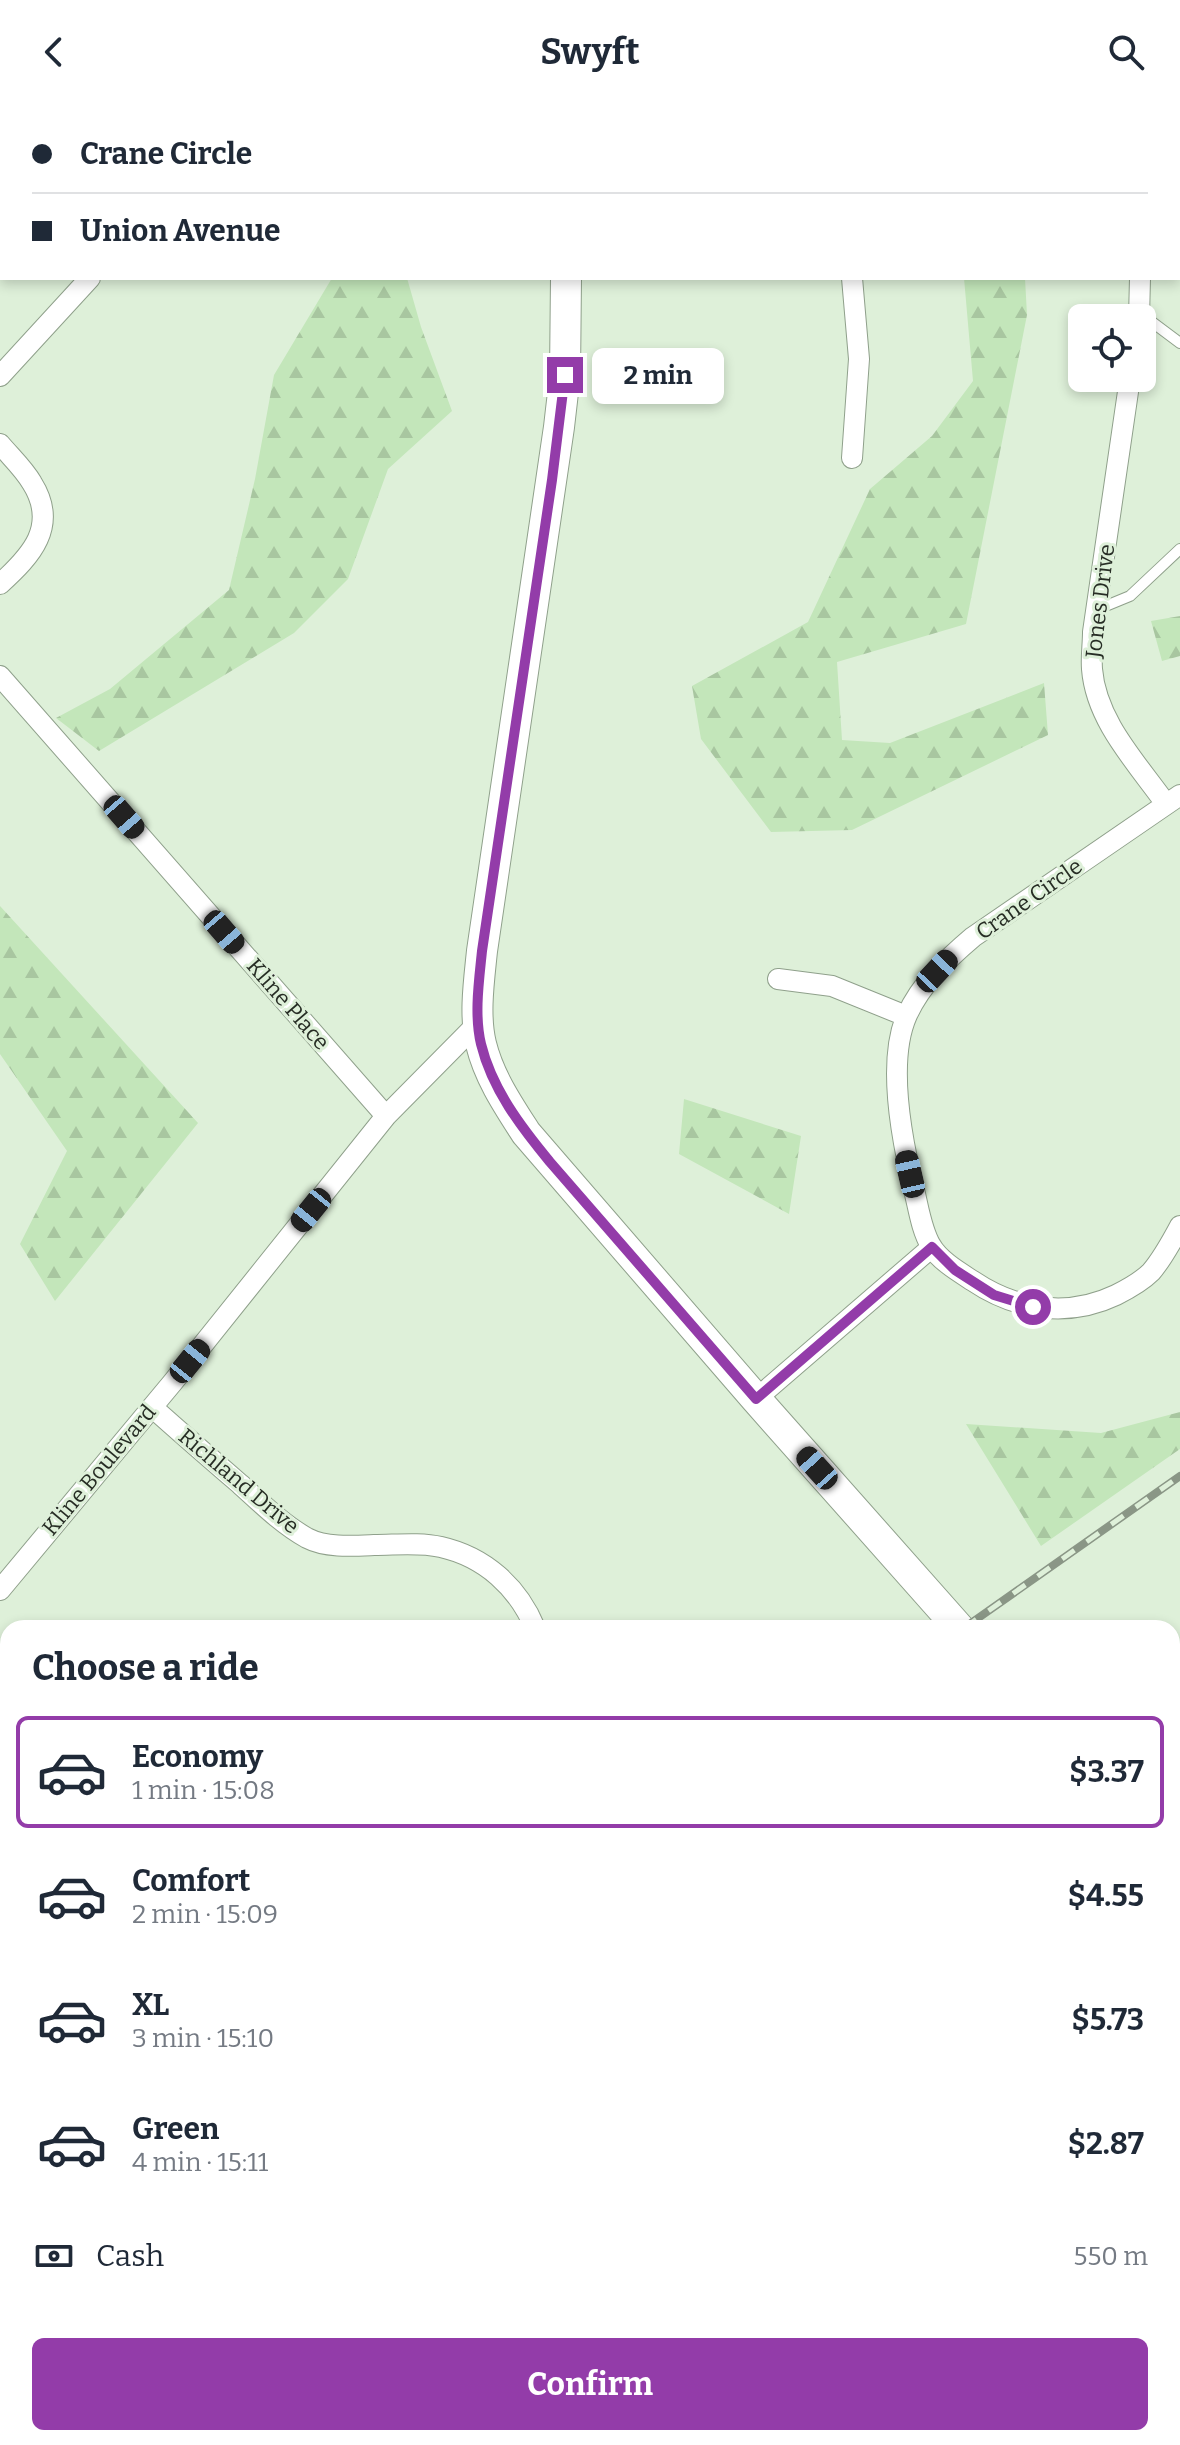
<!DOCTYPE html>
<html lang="en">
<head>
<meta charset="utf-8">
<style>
	:root { --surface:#fff; --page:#f2f2f3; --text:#1f2937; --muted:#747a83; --line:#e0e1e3; --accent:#933ca9 }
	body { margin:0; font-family:Bitter,serif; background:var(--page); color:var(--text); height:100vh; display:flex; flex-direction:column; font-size:30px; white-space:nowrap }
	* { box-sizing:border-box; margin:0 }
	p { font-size:26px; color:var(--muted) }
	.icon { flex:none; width:44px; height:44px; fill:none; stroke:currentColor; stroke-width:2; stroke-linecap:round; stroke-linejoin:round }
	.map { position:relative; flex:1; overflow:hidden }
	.sheet { position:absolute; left:0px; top:1516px; width:1180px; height:826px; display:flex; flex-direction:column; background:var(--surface); border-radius:24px 24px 0 0; box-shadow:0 4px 12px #0003 }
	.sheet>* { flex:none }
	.banner { position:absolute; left:0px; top:0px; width:1180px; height:176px; box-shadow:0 4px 12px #0003; display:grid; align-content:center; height:176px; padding:0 32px; background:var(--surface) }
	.buttons { position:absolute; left:1068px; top:200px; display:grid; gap:16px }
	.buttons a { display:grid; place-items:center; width:88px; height:88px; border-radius:12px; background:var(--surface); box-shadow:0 4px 12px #0003; font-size:40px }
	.end { position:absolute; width:36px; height:36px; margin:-18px; border:10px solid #933ca9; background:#fff; box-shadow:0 0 0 4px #fff }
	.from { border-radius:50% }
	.bubble { position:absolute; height:56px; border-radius:12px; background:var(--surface); box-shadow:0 4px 12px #0003; font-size:26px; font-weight:700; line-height:56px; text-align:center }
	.car { position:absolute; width:24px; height:48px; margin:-24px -12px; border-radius:10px; box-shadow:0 0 6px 2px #0007; background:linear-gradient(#222 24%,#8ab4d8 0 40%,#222 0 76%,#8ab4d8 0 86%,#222 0) }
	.banner b { display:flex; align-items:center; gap:28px; height:76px; font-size:30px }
	.banner b+b { border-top:2px solid var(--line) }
	.banner i { width:20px; height:20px; background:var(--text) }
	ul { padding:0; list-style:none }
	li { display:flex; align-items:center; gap:24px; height:112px; margin:0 16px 12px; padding:0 16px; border:4px solid transparent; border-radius:12px }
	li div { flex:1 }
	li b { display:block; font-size:30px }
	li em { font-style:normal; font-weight:700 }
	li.active { border-color:var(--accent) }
	li>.icon { width:72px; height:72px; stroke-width:1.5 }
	h2 { padding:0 32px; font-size:36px; line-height:96px }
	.pay { display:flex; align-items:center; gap:20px; height:88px; padding:0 32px; font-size:30px }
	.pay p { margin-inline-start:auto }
	.primary-button { display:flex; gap:16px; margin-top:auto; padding:16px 32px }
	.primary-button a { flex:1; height:92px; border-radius:12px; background:var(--accent); color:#fff; font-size:32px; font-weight:700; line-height:92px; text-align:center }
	header { display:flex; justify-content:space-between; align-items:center; height:104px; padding:0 32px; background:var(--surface); font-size:36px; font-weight:700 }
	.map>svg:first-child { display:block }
	.forest { fill:url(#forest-firs) }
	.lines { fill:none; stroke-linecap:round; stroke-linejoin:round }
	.service-casing { stroke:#8fa08b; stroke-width:12 }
	.minor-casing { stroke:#8fa08b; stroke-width:22 }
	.secondary-casing { stroke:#8fa08b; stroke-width:32 }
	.path { stroke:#a1af9d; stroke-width:3; stroke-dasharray:4 4; stroke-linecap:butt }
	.service { stroke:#fff; stroke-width:10 }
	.minor { stroke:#fff; stroke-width:20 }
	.secondary { stroke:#fff; stroke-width:30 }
	.rail-casing { stroke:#8a9686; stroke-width:8 }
	.rail { stroke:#def0d9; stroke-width:5; stroke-dasharray:15; stroke-linecap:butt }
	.route { stroke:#933ca9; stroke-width:10 }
	.labels { text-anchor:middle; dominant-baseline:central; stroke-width:6; stroke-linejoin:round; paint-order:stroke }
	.street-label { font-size:22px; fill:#272d25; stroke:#def0d9 }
</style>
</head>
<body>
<header><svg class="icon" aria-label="back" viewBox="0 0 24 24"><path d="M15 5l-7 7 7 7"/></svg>Swyft<svg class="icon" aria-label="search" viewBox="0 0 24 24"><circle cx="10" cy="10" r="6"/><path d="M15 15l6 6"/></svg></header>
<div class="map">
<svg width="1180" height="2341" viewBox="0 0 1180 2341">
	<defs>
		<pattern id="forest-firs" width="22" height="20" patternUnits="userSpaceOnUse" patternTransform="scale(2)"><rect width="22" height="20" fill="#c3e6ba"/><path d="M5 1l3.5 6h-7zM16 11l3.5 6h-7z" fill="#a8c6a0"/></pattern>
	</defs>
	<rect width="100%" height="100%" fill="#def0d9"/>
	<path class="forest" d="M332 174H407L421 223 452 307 388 365 348 475 294 529 99 647 56 614 110 585 229 486 255 375 274 271Z
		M964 174H1025L1027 211 966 520 837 558 842 636 890 639 1044 579 1048 631 852 726 771 728 701 635 692 582 808 518 870 385 932 332 973 277Z
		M1180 512V552L1162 557 1151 517Z
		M0 802 198 1019 55 1197 20 1140 67 1047 0 950Z
		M684 995 801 1032 789 1110 679 1050Z
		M1180 1308V1345L1041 1442 966 1320 1101 1329Z
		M1180 1935V2242L1172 2246V1944Z
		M8 2313V2334H289L283 2341H133L122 2338 119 2341H0V2321Z
		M370 2334H558L546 2341H377Z
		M634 2334H1013L1000 2341H717L706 2335Z"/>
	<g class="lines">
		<defs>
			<path id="service" d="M1150 2 1155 0
				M1140 209 1180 239
				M1096 506 1130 492 1180 445"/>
			<path id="minor" d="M834 0 835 2
				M1128 0V2
				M246 2 248 0
				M852 174 859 255 852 354
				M1139 214 1140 174
				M0 272 90 174
				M1130 274 1093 528C1093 540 1091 553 1092 565 1096 617 1137 659 1166 700
				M0 340C11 353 24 365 32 379 59 422 31 452 0 480
				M0 572 386 1012
				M1180 691 973 833C947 855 921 880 907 911 886 958 903 1042 915 1090 919 1107 922 1127 931 1142 940 1157 959 1168 973 1177 1016 1206 1068 1214 1116 1191 1128 1185 1141 1178 1151 1168 1163 1154 1172 1137 1180 1122
				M778 875 832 882 906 912
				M756 1295 932 1143
				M152 1303C181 1329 211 1355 240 1380 261 1399 282 1420 307 1434 326 1444 353 1442 374 1441 396 1441 419 1438 441 1443 485 1453 518 1483 535 1524
				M0 1486 173 1278 386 1012 479 918
				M1172 1571 1180 1567
				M0 2025 8 2017
				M287 2341 294 2334"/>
			<path id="secondary" d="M550 0V2
				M566 174 565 271 559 323 482 847C479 877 474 911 481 940 489 973 508 1001 526 1029L756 1295 959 1524
				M1172 1771 1180 1780"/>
		</defs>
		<use href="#service" class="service-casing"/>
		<use href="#minor" class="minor-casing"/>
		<use href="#secondary" class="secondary-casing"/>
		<path class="path" d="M1178 46 1180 51"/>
		<use href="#service" class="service"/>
		<use href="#minor" class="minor"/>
		<use href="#secondary" class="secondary"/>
		<defs>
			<path id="rail" d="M964 1524 1180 1372
				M0 2282 8 2274"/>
		</defs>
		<use href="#rail" class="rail-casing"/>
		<use href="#rail" class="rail"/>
	</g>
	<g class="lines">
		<path class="route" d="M565 271 552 376 482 847C479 877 474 911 481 940 492 985 521 1023 550 1058L756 1295 932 1143 955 1166 994 1191 1033 1203"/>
	</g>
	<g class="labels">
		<g class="street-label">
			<text transform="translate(1100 497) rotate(-83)">Jones Drive</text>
			<text transform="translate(1029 795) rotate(-35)">Crane Circle</text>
			<text transform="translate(288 900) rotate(49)">Kline Place</text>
			<text transform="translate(99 1366) rotate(-50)">Kline Boulevard</text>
			<text transform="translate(239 1377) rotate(40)">Richland Drive</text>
		</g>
	</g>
</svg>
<div class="buttons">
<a><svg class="icon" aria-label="locate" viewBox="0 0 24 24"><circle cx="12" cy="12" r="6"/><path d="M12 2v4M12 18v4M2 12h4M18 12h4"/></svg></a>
</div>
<i class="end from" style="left:1033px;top:1203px"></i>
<i class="end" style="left:565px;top:271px"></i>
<div class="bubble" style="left:592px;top:244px;width:132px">2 min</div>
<i class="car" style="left:124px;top:713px;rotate:139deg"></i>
<i class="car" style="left:224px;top:828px;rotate:139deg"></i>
<i class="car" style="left:937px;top:867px;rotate:43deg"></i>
<i class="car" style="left:910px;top:1070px;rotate:347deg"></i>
<i class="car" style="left:311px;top:1106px;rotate:219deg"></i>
<i class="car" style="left:190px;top:1257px;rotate:39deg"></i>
<i class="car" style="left:817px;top:1364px;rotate:318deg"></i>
<div class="banner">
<b><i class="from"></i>Crane Circle</b>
<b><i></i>Union Avenue</b>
</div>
<section class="sheet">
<h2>Choose a ride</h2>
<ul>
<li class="active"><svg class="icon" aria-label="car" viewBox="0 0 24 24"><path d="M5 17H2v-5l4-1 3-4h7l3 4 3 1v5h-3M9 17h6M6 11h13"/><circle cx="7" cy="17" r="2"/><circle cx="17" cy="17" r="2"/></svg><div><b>Economy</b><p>1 min · 15:08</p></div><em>$3.37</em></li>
<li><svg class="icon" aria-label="car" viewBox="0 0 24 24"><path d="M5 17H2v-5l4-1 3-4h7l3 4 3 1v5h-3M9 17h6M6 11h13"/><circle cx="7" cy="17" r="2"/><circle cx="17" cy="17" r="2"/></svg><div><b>Comfort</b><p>2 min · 15:09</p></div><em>$4.55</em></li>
<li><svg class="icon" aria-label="car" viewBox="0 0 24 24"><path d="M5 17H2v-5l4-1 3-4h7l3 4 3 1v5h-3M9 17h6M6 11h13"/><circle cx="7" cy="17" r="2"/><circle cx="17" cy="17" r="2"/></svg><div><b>XL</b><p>3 min · 15:10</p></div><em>$5.73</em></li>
<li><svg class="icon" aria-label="car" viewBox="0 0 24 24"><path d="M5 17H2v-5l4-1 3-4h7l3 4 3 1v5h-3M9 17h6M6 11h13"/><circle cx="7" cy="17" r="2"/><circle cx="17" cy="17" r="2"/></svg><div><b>Green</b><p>4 min · 15:11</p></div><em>$2.87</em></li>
</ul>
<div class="pay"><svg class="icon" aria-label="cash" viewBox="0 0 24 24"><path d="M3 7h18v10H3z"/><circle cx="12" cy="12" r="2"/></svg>Cash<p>550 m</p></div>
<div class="primary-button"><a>Confirm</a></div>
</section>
</div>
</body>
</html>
